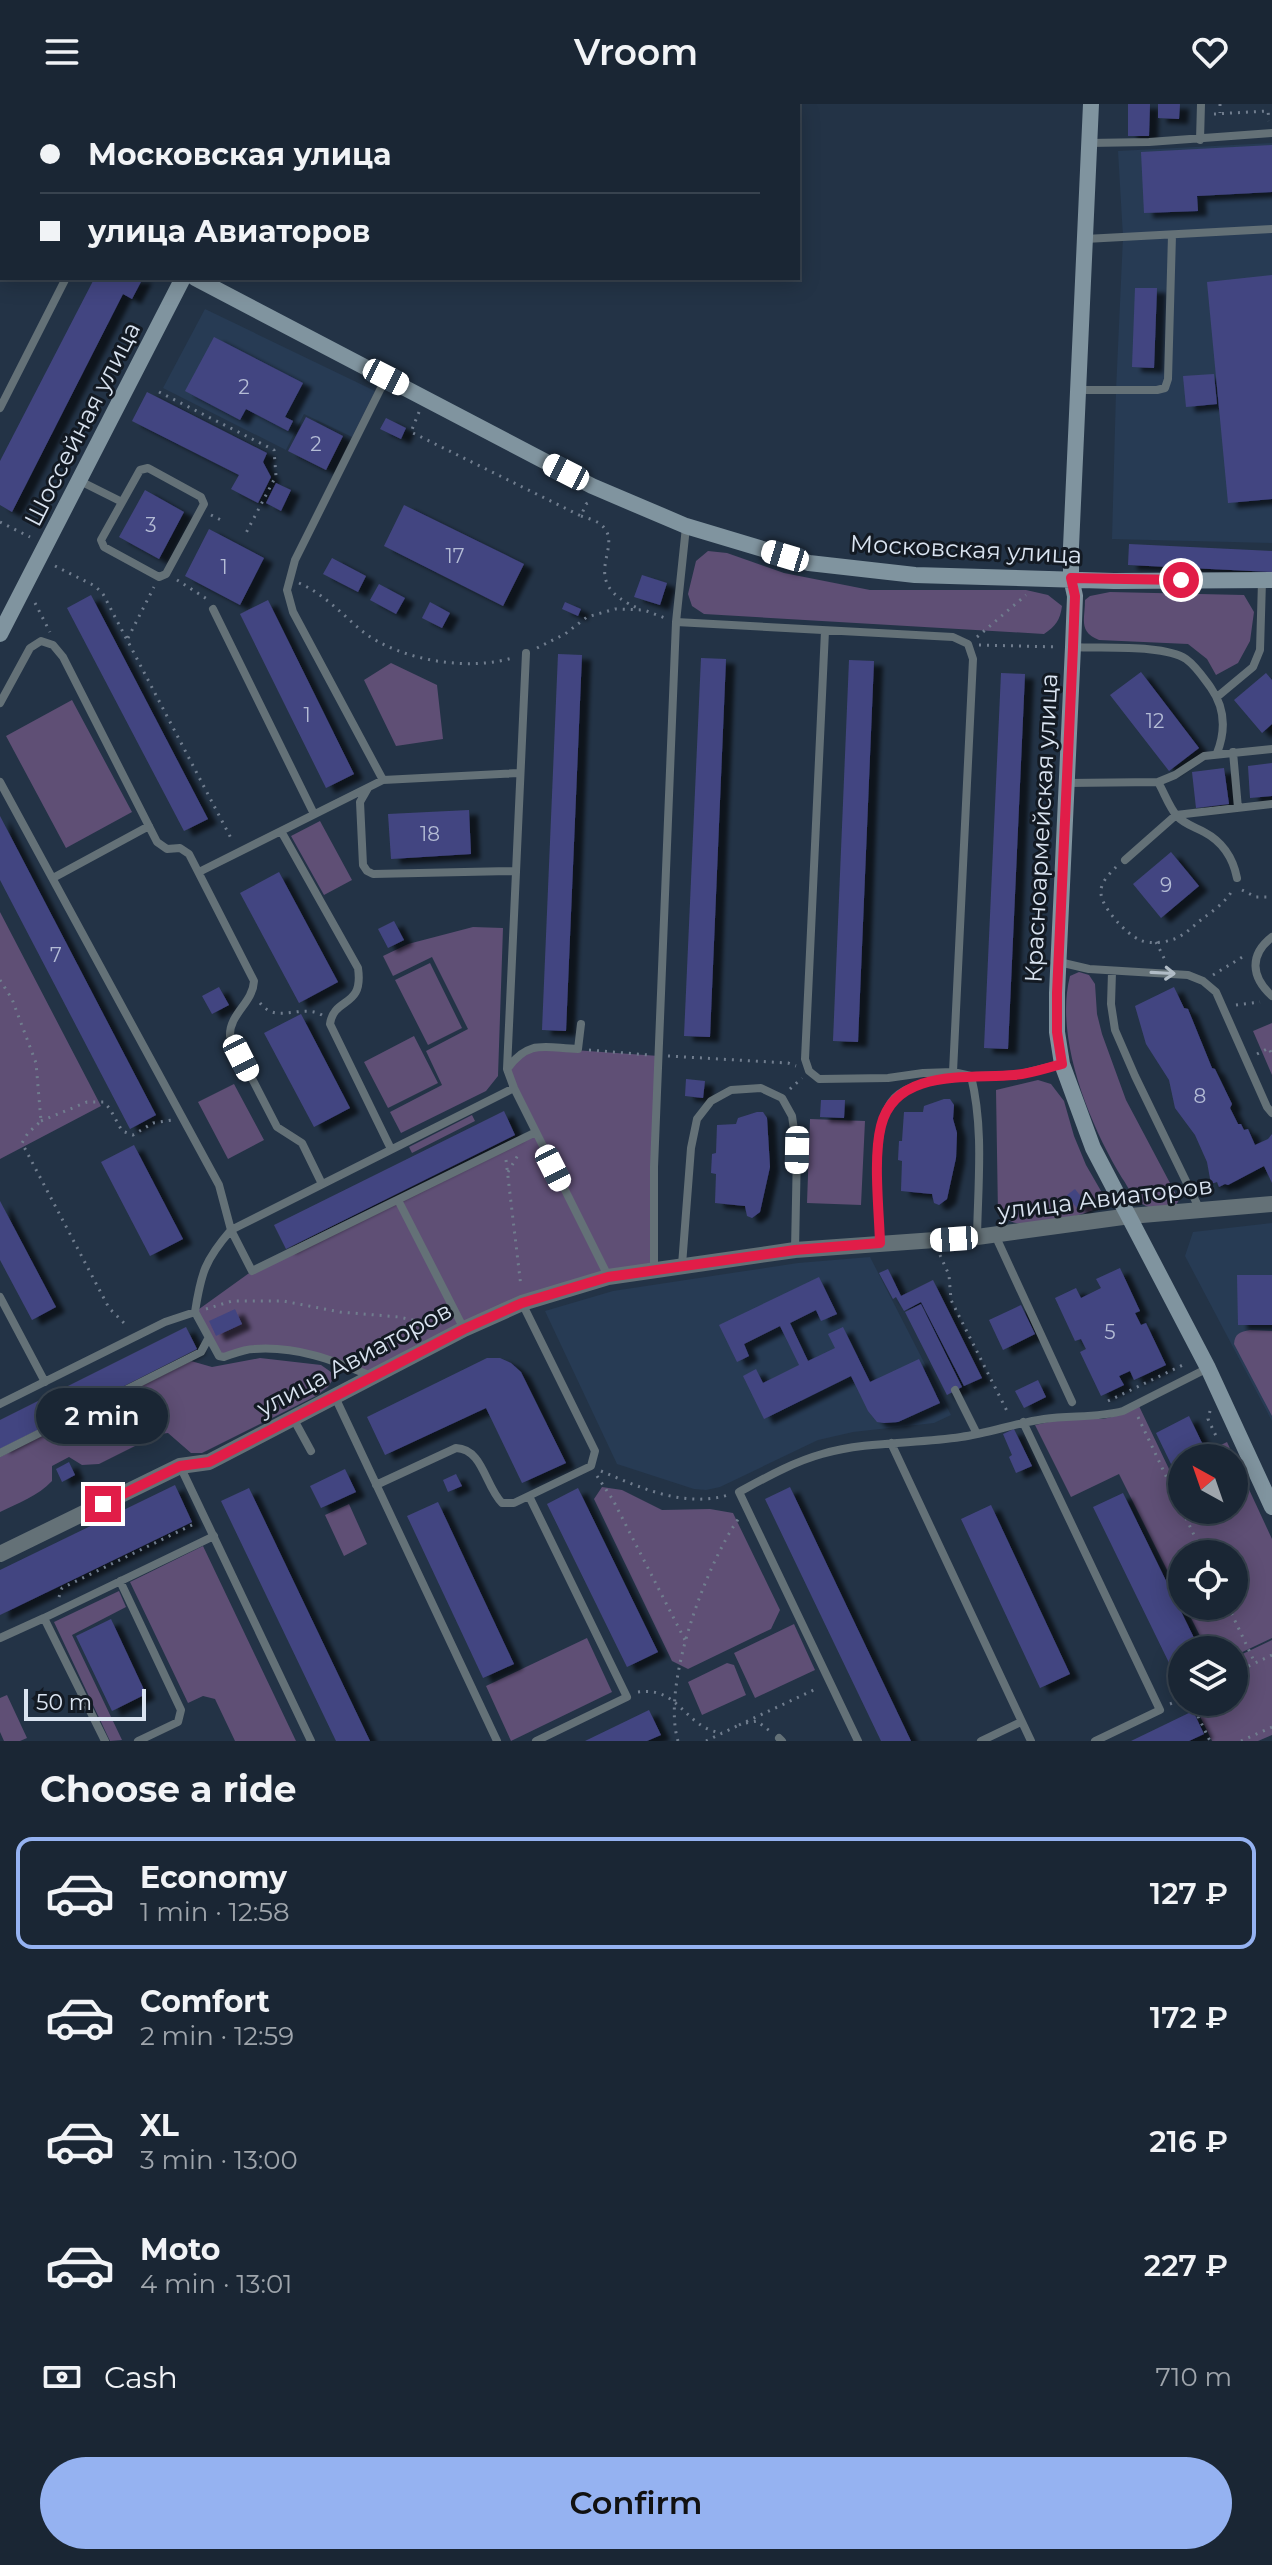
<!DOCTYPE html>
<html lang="en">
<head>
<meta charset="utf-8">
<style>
	:root { --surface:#1a2634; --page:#232e3c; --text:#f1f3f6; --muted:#9fa5ac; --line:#38434f; --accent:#95b2f1 }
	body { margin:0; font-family:Montserrat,sans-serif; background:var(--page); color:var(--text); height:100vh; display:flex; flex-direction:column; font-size:30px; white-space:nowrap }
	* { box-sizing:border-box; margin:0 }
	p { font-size:26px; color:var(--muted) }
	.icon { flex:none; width:44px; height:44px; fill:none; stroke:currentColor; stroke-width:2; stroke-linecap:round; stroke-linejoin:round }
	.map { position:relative; height:1637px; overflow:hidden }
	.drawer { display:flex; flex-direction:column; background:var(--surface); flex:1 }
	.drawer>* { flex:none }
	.top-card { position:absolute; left:0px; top:0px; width:800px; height:176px; box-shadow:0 4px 20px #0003,0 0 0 2px var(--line); display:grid; align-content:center; height:176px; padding:0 40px; background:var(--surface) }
	.needle { width:52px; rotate:320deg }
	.buttons { position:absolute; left:1168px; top:1340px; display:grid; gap:16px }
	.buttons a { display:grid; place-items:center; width:80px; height:80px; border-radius:50%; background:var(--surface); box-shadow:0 4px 20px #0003,0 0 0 2px var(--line); font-size:40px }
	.scale { position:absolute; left:24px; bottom:20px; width:122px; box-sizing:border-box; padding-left:8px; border:4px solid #dae4f1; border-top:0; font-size:22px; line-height:28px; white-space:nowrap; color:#dae4f1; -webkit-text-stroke:6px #131a23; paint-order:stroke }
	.end { position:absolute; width:36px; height:36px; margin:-18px; border:10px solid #e11d48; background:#fff; box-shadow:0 0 0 4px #fff }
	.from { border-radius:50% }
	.bubble { position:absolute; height:56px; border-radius:28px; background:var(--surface); box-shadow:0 4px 20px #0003,0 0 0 2px var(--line); font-size:26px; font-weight:600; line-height:56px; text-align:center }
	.car { position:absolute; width:24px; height:48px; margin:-24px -12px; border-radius:10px; box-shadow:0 0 6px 2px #0007; background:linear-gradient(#fff 24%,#345 0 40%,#fff 0 76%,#345 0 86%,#fff 0) }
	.top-card b { display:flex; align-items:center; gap:28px; height:76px; font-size:30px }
	.top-card b+b { border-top:2px solid var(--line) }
	.top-card i { width:20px; height:20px; background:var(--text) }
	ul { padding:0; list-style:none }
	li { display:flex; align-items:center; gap:24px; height:112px; margin:0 16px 12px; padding:0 24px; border:4px solid transparent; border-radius:16px }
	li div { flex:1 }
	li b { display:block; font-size:30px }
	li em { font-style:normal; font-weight:600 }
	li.selected { border-color:var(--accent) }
	li>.icon { width:72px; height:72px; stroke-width:1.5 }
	h2 { padding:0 40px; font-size:36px; line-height:96px }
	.pay { display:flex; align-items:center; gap:20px; height:88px; padding:0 40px; font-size:30px }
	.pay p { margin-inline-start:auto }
	.primary-button { display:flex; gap:16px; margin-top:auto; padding:16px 40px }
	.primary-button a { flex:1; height:92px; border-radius:48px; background:var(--accent); color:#111; font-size:32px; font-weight:600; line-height:92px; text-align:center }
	header { display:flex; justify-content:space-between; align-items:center; height:104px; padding:0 40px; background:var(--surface); font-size:36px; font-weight:600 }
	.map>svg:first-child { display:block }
	.built { fill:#273b54 }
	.green { fill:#5f4f75 }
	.building { fill:#434581; filter:url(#shadow) }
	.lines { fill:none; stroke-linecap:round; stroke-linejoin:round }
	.path { stroke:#707d8e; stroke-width:3; stroke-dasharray:2 6; stroke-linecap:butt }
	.lane { stroke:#647177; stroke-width:8 }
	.street { stroke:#647177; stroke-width:16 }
	.secondary { stroke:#80949f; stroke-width:16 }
	.oneway { stroke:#b1bcc6 }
	.route { stroke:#e11d48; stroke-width:10 }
	.labels { text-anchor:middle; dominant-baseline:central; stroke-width:6; stroke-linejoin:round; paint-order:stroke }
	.number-label { font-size:20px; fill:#b4bcd5 }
	.street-label { font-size:24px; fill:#dae4f1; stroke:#131a23 }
</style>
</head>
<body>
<header><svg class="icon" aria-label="menu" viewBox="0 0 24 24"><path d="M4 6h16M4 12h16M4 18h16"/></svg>Vroom<svg class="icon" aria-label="heart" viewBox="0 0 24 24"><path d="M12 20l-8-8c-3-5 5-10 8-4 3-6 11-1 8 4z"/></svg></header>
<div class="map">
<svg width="1272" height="1637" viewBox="0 0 1272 1637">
	<defs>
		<filter id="shadow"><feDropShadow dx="9" dy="5" stdDeviation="2" flood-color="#0009"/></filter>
	</defs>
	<rect width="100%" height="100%" fill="#233346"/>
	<path class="built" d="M1272 39V439L1112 435 1116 287 1123 133 1118 47Z
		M205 205 375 287 352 333 304 310 286 346 163 284Z
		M1272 1119V1317L1185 1152 1193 1128Z
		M870 1153 951 1311 934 1319 853 1328 818 1336 720 1383 706 1386 694 1385 617 1360 545 1207 613 1187 798 1159Z"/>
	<path class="green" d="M708 447 727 449 784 469 870 486H1026L1048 491 1062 502C1060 516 1056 522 1044 530L704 510 692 502 688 490 696 457Z
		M1110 488 1244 491 1254 508 1250 537 1238 559 1216 571 1207 555 1188 540 1099 536C1078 527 1085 516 1085 496L1090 492Z
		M391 559 437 581 443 635 396 642 364 576Z
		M72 596 132 708 66 744 6 632Z
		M320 717 352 776 324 791 291 732Z
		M0 808 101 1002 0 1055Z
		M473 823 503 824 498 972 486 987 401 1029 390 1008 442 981 426 947 468 925 432 853 393 872 383 852 408 840Z
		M430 859 462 924 428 941 395 876Z
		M1079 868 1089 871 1095 880 1097 910 1102 930 1126 996 1179 1096 1176 1101C1166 1103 1155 1106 1146 1102 1134 1097 1129 1084 1122 1074 1090 1021 1054 935 1070 872Z
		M1272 919V971L1253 927Z
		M414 932 438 979 388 1004 364 958Z
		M531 943 659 952 654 1165 522 1199 372 1273 323 1252 252 1244 224 1253 195 1208 252 1167 535 1028 507 965Z
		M1038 976 1051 980 1064 997 1074 1032 1086 1061 1101 1087 1098 1104C1078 1113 1038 1123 1016 1119 1010 1118 1003 1113 998 1111L996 986Z
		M234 980 264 1036 228 1055 198 998Z
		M472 1011 475 1017 412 1049 409 1043Z
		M810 1015 865 1017 861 1101 807 1099Z
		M1250 1226 1272 1227V1312L1234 1240C1235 1229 1240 1228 1250 1226Z
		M260 1254 321 1261 331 1268 333 1275 328 1283 316 1292 202 1349H191L168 1329 159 1330 99 1360 82 1361 69 1353 52 1362V1377C38 1392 18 1399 0 1408V1353L191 1257 212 1263Z
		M1139 1302 1169 1365 1182 1360V1406H1234V1354H1194L1227 1338 1272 1435V1534L1234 1552V1546H1207L1185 1502H1234V1450H1182V1496L1119 1370 1071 1393 1035 1321 1063 1315H1103L1120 1311Z
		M602 1383 622 1386 662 1406 710 1405 733 1409 780 1506 771 1525 688 1565 672 1557 594 1395Z
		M349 1400 367 1440 344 1452 325 1411Z
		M203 1442 296 1637H235L215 1595 203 1592 188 1599 130 1478Z
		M119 1487 126 1503 72 1531 122 1636 110 1637 54 1518Z
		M794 1520 815 1566 755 1594 734 1549Z
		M587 1534 612 1588 511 1637 486 1582Z
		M1272 1536V1631L1258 1637H1212L1193 1598H1234V1554Z
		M727 1559 734 1561 746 1591 702 1611 688 1578Z
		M7 1591 27 1634 20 1637H4L0 1628V1594Z"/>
	<path class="building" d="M1128 0H1150L1149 32H1128Z
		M1158 0H1180L1179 15 1158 14Z
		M1272 41V88L1197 92 1198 107 1144 109 1141 48Z
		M1272 171V395L1228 399 1207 178Z
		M87 174H143L132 195 123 190 12 408 0 401V357L93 177Z
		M1135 184H1157L1154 264 1132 263Z
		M214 233 303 279 285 313 293 317 288 327 246 305 240 316 185 287Z
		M1214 270 1217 300 1186 303 1183 272Z
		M147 288 267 349 263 358 271 373 258 399 231 385 239 371 132 317Z
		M306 313 343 332 326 366 288 347Z
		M386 314 406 324 401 335 380 325Z
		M276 379 291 386 281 407 266 399Z
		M145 386 184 408 159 455 119 433Z
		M404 401 524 460 503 502 384 442Z
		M209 425 264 454 240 501 185 472Z
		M1129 440 1272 447V468L1128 461Z
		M332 454 366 472 358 488 323 470Z
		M642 471 667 479 660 501 634 493Z
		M379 480 405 494 396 510 370 496Z
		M91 491 208 715 184 727 67 504Z
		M268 496 354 670 326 684 240 510Z
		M430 498 450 509 442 524 422 514Z
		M565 498 581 505 578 512 562 505Z
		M558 550 582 551 566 927 542 926Z
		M701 554 726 555 710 933 684 932Z
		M849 556 874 557 858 938 833 937Z
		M1141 568 1199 644 1169 667 1110 591Z
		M1001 569 1025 570 1008 945 984 944Z
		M1266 569 1272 576V620L1262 629 1234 596Z
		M1272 659V692L1250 694 1248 662Z
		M1224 664 1229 700 1196 704 1192 668Z
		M469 706 471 750 391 755 388 710Z
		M0 712 156 1011 130 1025 0 776Z
		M1171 748 1199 782 1161 814 1133 780Z
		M279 768 338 878 299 899 240 789Z
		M394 817 404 836 388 844 378 825Z
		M219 883 229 901 212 910 202 892Z
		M1174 883 1184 904 1188 905 1212 964 1215 965 1232 1000 1230 1004 1238 1020H1241L1244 1026 1248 1025 1255 1041 1268 1035 1272 1030V1079L1264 1062 1228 1081 1225 1080 1219 1083 1217 1078 1211 1080 1207 1058 1195 1031 1175 1004 1169 976 1146 940 1135 902Z
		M301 910 350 1004 314 1023 264 929Z
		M686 975 705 977 703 994 685 992Z
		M944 995H950L954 1001 953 1015 957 1029 956 1054 947 1095 939 1101 934 1099 932 1090 901 1087 902 1057 898 1056 899 1037H902L904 1008H923L924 1002Z
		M821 996H845L844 1014 820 1013Z
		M504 1007 515 1031 286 1145 274 1121Z
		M757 1008H763L767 1014 770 1063 760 1108 752 1114 747 1112 745 1102 715 1099 716 1070 711 1069 712 1050 716 1049 717 1021 736 1020 738 1014Z
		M134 1041 183 1135 150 1152 101 1058Z
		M1075 1085 1087 1100 1079 1107 1067 1091Z
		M0 1097 56 1203 32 1216 0 1156Z
		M1120 1164 1140 1207 1135 1209 1141 1221 1146 1219 1166 1261 1134 1276 1130 1267 1119 1272 1124 1281 1101 1292 1080 1248 1086 1245 1081 1235 1075 1237 1055 1194 1076 1184 1081 1194 1101 1184 1096 1175Z
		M888 1165 901 1192 933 1176 982 1274 964 1282 921 1198 904 1207 896 1193 893 1195 879 1169Z
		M1237 1171H1272V1221H1238Z
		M819 1173 837 1210 821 1217 816 1206 790 1219 808 1257 835 1244 828 1230 843 1223 870 1278 919 1255 940 1299 898 1318 884 1319 877 1318 868 1307 851 1272 764 1315 743 1272 756 1265 763 1279 799 1261 780 1222 744 1240 749 1252 737 1258 719 1221Z
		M921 1200 962 1283 947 1291 905 1208Z
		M1021 1201 1035 1230 1003 1246 989 1216Z
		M235 1205 242 1220 216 1232 209 1217Z
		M186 1223 197 1245 0 1345V1316Z
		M487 1254H500L511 1259 521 1268 566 1359 522 1379 486 1304 385 1351 367 1313Z
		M1038 1276 1046 1293 1024 1304 1015 1287Z
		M1189 1312 1204 1343 1171 1360 1156 1329Z
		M1014 1325 1032 1362 1016 1369 1009 1353 1012 1351 1003 1330Z
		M69 1358 75 1371 62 1378 56 1365Z
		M345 1365 356 1388 321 1404 310 1382Z
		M456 1370 462 1382 448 1388 443 1376Z
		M175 1381 192 1418 0 1511V1466Z
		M790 1383 911 1637H881L765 1395Z
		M249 1384 370 1637H336L221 1397Z
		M578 1384 658 1548 627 1563 547 1400Z
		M1123 1389 1200 1546H1182V1566L1174 1569 1093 1403Z
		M438 1398 514 1560 483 1574 407 1412Z
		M991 1401 1070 1570 1040 1584 961 1415Z
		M111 1515 146 1590 112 1607 76 1532Z
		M649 1606 661 1631 647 1637H585Z
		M1193 1607 1204 1630 1189 1637H1131Z"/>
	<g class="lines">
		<path class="path" d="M1220 0V9
			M243 2 244 0
			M1214 10 1268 7 1269 17
			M0 116 2 117
			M156 174 160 176
			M159 288 274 346 276 372 246 429
			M419 308 411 328 581 412 586 400 590 398
			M211 411 221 416
			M581 412C587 414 594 416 599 419 630 441 571 477 640 505
			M0 418 30 433
			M55 462 95 482 103 490 233 738
			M177 476 207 495
			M299 479C324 490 342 510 362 527 400 557 471 568 515 553
			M35 499 50 528
			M977 533 1026 491
			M128 534 154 483
			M979 541 1059 543
			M537 544 565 530 587 513 615 505 644 506 665 514
			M1116 763C1109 770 1100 779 1101 789 1101 803 1127 831 1140 836 1148 840 1162 839 1171 836 1183 833 1192 823 1202 815 1213 807 1227 797 1233 785
			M1242 786 1256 793H1272
			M1156 838 1165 856
			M1213 871 1244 852
			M0 876 12 895 36 959 41 1017 28 1029 22 1039 109 1204 128 1223
			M260 899C277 921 301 899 322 911
			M1236 901 1260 898
			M589 946 649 951
			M1257 950 1269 944 1272 951
			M668 952 788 959 796 962
			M790 985 802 974
			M41 1017 87 998H104L110 1005 122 1027 133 1031 153 1019 172 1016
			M506 1056 521 1183
			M508 1068 518 1051
			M940 1151 949 1171 951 1196 1009 1311
			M206 1205 232 1197H283L340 1208 399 1213 435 1221
			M1108 1297 1187 1259
			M1210 1307 1208 1315 1217 1334
			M1138 1313 1203 1450
			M601 1367C641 1384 684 1404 728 1391
			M597 1372 613 1396 686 1538
			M59 1493 62 1484 194 1420
			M1228 1502 1255 1559
			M1234 1569 1272 1551
			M638 1588C680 1582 684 1624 722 1629
			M1191 1598 1210 1637
			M1170 1600 1182 1595
			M746 1619 757 1617 771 1628
			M739 1621 818 1584
			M678 1637C661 1581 706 1461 739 1414
			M706 1637 739 1621
			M1241 1637 1272 1623"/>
		<path class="lane" d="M24 0 29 2
			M139 0 142 2
			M6 2 7 0
			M0 12 2 9
			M1200 36 1201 0
			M1089 39 1149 38 1272 29
			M1085 135 1272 125
			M1078 286H1157L1165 284 1168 275 1172 131
			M0 304 66 174
			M148 364 201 393 204 400 166 470 159 473 104 443 101 436 140 366Z
			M80 377 122 398
			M213 505 314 710
			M676 518 953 533 968 540 973 555 953 968
			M825 527 805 955 809 967 819 975 888 974 923 969 953 968 971 972 1016 971 1061 960
			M1073 543C1101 545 1164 540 1186 555 1196 562 1203 573 1211 584 1225 604 1226 626 1217 649
			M526 549 507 965 514 984 608 1172
			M1217 593 1253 563 1260 546 1262 477
			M0 599 30 544 41 537 53 541 63 553 157 738 167 745 180 744 189 750 254 877C253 899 229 910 230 932L277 1023 302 1039 322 1080
			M1233 648 1238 704
			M383 676 293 508 287 486 295 456 386 274
			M0 678 219 1081 231 1126 252 1167 536 1028
			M1158 678C1164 688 1169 703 1177 712 1184 720 1195 723 1204 728 1223 738 1233 754 1237 774
			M1067 679 1158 678 1175 671 1204 652 1272 645
			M368 684 360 698 363 761 367 767 373 770 515 767
			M281 727 358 864C364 905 334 892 330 920L391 1045
			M1125 756 1176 711 1272 700
			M199 768 383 676 519 669
			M53 774 149 722
			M1272 833C1249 851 1251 873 1272 892
			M1059 858 1089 865 1188 871 1203 877 1216 888 1267 1003 1272 1009
			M1112 868 1111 900 1115 926 1135 972 1200 1106
			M508 964C529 935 545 944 578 945L581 920
			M398 1096 464 1225
			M995 1131 1072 1298
			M880 1139C879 1103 867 1013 899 990 920 976 947 975 971 972 984 1025 978 1079 977 1133
			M682 1161 691 1044 697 1015 711 997 731 986 761 984 782 994 792 1012 797 1046 795 1146
			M654 1165V1063L676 518 686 423
			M0 1193 45 1278
			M195 1208 219 1252 224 1253C233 1250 244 1245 254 1245 297 1242 333 1256 371 1272
			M955 1286 977 1330
			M335 1293 497 1637
			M0 1300 165 1218 195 1208C201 1169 205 1156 231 1126L514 984
			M293 1314 311 1347
			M1023 1318 1160 1606 1095 1637
			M891 1339 1031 1637
			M0 1349 201 1248 208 1235
			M180 1362 311 1637
			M376 1381 456 1344C483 1345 485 1382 502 1399H514L591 1362 595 1347 522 1199
			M529 1392 627 1593 536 1637
			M120 1477 181 1606 178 1618 138 1637
			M44 1514 214 1432
			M0 1534 44 1514 105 1637
			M779 1634 782 1637
			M858 1637 739 1388C765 1374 793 1358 822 1350 867 1337 916 1340 961 1333 989 1329 1016 1319 1044 1315 1070 1311 1098 1314 1123 1307L1208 1264
			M981 1637 1021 1618"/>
		<path class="street" d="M0 80 2 81
			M0 1450 180 1362 209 1358 464 1225 522 1199 608 1173 795 1146 977 1133 1130 1112 1272 1100"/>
		<path class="secondary" d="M1091 0 1071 443V474L1075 492 1073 543 1057 889V928L1062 960 1093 1044 1208 1264 1272 1403
			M274 2 275 0
			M195 174 592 382 686 422 809 459 915 471 1114 477 1272 476
			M0 530 183 174"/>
	</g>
	<defs><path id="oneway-shaft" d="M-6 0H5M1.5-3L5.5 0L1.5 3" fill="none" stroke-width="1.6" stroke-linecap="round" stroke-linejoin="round" transform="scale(2)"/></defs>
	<use class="oneway" href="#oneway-shaft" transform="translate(1163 869) rotate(3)"/>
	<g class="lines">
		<path class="route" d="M103 1400 180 1362 209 1358 464 1225 522 1199 608 1173 795 1146 880 1139C879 1105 873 1054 881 1022 895 964 968 975 1014 971 1030 970 1046 964 1062 960L1057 928V889L1073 543 1075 492 1071 474 1181 476"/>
	</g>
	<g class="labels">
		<g class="number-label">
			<text x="244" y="283">2</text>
			<text x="316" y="340">2</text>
			<text x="151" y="421">3</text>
			<text x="455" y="452">17</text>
			<text x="224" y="463">1</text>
			<text x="307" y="611">1</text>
			<text x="1155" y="617">12</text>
			<text x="430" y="730">18</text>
			<text x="1166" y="781">9</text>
			<text x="56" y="851">7</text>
			<text x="1200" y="992">8</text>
			<text x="1110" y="1228">5</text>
		</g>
		<g class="street-label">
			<text transform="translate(82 320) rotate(-63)">Шоссейная улица</text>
			<text transform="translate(966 445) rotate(3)">Московская улица</text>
			<text transform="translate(1041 724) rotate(-87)">Красноармейская улица</text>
			<text transform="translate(1105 1094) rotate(-7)">улица Авиаторов</text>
			<text transform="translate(354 1255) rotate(-28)">улица Авиаторов</text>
		</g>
	</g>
</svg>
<div class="buttons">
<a><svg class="needle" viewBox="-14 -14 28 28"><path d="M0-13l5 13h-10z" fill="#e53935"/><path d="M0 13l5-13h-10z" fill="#9fa5ac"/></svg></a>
<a><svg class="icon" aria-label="locate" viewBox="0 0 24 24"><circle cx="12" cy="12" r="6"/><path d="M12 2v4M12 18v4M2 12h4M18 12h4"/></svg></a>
<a><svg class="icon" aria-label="layers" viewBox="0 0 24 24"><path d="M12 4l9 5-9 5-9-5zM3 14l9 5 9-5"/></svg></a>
</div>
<div class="scale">50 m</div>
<i class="end from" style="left:1181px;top:476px"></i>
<i class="end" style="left:103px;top:1400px"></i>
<div class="bubble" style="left:36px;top:1284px;width:132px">2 min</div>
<i class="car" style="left:386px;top:273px;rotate:117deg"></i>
<i class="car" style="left:566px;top:368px;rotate:297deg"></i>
<i class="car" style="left:785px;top:452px;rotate:287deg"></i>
<i class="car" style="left:241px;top:954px;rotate:153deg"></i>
<i class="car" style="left:797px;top:1046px;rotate:181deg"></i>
<i class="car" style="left:553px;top:1064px;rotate:153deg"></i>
<i class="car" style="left:954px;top:1135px;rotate:266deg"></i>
<div class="top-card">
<b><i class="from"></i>Московская улица</b>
<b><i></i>улица Авиаторов</b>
</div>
</div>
<section class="drawer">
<h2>Choose a ride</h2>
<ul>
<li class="selected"><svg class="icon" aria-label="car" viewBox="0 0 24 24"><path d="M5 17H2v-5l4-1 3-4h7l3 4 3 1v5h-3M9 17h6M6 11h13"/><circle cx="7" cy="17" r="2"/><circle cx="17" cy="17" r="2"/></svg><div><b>Economy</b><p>1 min · 12:58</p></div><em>127 ₽</em></li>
<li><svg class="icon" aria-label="car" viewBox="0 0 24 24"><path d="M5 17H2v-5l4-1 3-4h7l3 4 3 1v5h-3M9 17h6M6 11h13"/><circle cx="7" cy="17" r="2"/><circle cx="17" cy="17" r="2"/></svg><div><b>Comfort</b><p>2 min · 12:59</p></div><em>172 ₽</em></li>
<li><svg class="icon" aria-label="car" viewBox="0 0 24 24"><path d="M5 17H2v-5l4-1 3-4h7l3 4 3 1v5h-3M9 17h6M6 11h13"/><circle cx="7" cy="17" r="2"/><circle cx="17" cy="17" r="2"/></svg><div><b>XL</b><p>3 min · 13:00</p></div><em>216 ₽</em></li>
<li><svg class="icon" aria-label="car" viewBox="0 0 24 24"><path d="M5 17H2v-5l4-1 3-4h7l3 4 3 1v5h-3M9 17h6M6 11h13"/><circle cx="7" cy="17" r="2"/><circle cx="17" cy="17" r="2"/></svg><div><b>Moto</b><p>4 min · 13:01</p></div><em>227 ₽</em></li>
</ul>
<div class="pay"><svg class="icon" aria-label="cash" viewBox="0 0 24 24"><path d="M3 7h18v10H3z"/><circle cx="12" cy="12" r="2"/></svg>Cash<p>710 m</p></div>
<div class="primary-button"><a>Confirm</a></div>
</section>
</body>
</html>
